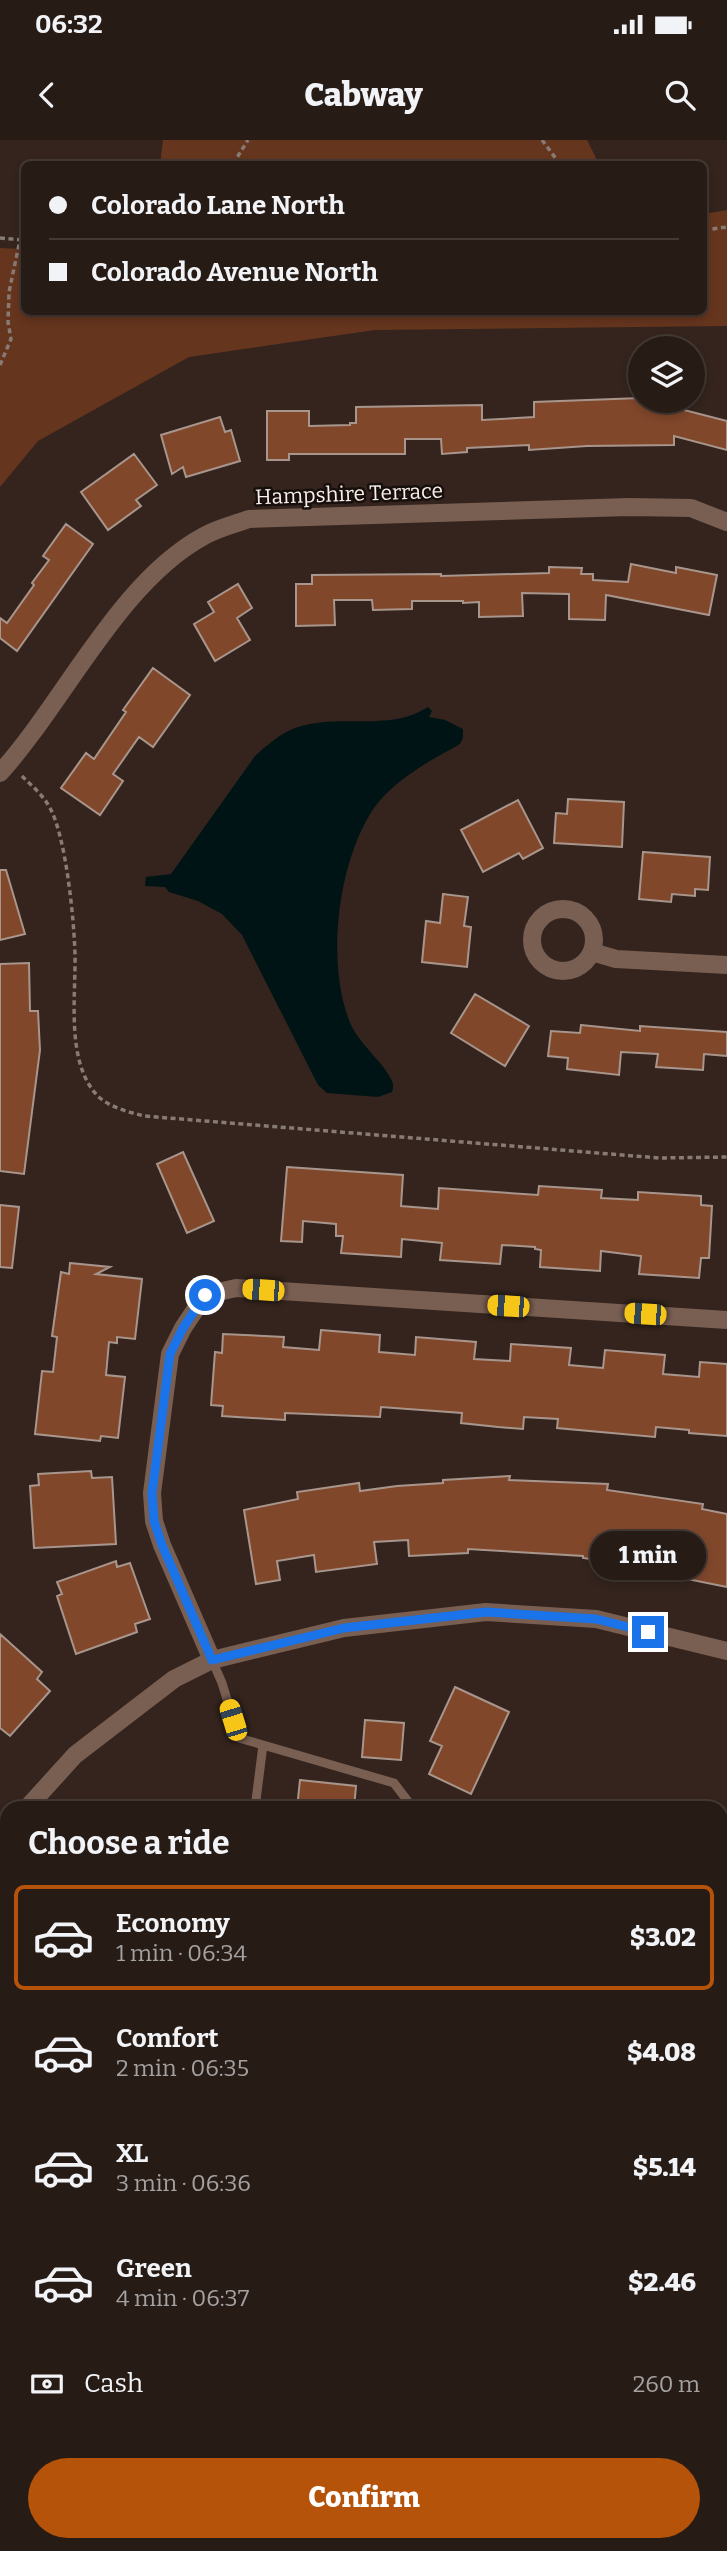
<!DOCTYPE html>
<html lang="en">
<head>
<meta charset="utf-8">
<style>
	:root { --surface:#271b16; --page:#332823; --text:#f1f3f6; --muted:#a4a1a1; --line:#433935; --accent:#b45309 }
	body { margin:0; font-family:Bitter,serif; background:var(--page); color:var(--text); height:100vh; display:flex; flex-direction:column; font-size:26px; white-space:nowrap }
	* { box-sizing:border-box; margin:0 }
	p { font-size:23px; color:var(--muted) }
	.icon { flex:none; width:38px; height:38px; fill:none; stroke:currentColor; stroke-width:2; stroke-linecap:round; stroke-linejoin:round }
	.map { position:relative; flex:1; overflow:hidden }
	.drawer { position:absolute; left:0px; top:1661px; width:728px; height:751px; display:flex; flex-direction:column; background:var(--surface); border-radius:21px 21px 0 0; box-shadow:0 4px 10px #0003,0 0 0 2px var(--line) }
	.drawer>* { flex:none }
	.guide { position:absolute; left:21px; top:21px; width:686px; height:154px; border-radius:10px; box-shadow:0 4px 10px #0003,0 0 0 2px var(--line); display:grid; align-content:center; height:154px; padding:0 28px; background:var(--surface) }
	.buttons { position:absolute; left:628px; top:196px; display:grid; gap:14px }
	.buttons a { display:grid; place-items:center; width:77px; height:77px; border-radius:50%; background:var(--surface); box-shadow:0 4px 10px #0003,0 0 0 2px var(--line); font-size:35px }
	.end { position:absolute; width:32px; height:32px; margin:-16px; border:9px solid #1a73e8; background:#fff; box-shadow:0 0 0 4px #fff }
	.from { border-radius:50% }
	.bubble { position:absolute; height:49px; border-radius:24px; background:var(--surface); box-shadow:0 4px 10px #0003,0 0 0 2px var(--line); font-size:23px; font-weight:800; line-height:49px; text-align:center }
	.car { position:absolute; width:21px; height:42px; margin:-21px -10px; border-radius:9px; box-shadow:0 0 5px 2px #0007; background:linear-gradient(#f5c518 24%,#345 0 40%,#f5c518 0 76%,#345 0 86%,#f5c518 0) }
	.guide b { display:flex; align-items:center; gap:24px; height:66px; font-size:26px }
	.guide b+b { border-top:2px solid var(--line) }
	.guide i { width:18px; height:18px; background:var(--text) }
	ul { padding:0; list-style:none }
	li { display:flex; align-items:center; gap:21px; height:105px; margin:0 14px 10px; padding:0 14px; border:4px solid transparent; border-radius:10px }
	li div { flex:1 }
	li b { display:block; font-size:26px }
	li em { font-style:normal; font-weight:800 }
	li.selected { border-color:var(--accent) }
	li>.icon { width:63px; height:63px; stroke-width:1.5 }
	h2 { padding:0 28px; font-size:32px; line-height:84px }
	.pay { display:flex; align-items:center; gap:18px; height:77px; padding:0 28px; font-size:26px }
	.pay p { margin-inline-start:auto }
	.action { display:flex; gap:14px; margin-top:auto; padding:14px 28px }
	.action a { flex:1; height:80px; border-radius:42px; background:var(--accent); color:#fff; font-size:28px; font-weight:800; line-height:80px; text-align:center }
	.status { display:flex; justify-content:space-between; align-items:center; height:49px; padding:0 35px; background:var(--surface); direction:ltr }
	.status svg { height:19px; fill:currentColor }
	header { display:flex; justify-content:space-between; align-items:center; height:91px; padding:0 28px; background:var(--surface); font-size:32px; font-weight:800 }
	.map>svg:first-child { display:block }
	.built { fill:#412c22 }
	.green { fill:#65351e }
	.water { fill:#001415 }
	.building { fill:#80472b; stroke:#a8958c; stroke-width:2 }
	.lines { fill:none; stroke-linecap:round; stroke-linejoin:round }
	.path { stroke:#887a74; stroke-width:3.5; stroke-dasharray:5 3.5; stroke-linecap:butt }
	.lane { stroke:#795e52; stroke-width:9 }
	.street { stroke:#795e52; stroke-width:18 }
	.secondary { stroke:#a67c68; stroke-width:18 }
	.route { stroke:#1a73e8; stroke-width:9 }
	.labels { text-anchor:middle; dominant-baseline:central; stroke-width:5; stroke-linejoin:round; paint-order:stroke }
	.street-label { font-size:21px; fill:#faefea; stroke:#160f0c }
</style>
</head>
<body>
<div class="status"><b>06:32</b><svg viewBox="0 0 49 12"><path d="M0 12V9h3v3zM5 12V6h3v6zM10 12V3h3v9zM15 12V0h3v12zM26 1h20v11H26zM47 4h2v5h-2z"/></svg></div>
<header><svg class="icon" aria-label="back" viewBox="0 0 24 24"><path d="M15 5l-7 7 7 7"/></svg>Cabway<svg class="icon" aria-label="search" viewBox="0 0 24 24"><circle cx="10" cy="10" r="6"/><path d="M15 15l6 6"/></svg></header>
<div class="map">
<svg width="727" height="2411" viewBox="0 0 727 2411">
	<rect width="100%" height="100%" fill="#34241d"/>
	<path class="built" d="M0 1916 7 1938V1991L0 1995Z
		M727 2000V2411H466L467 2404H721V2001Z
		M7 2146V2404L401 2405 400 2411H0V2147Z"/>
	<path class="green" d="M163 0H587L599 24H160Z
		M727 70V186L375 190 189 217 38 301 0 347V108L24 109V172H704V74Z"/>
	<path class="water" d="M428 567 432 571 429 577 445 580 463 589V598L460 604C431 620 394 640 374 668 338 721 326 820 349 880 357 903 385 923 392 941 394 946 393 948 392 952L378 957 327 953 318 945 242 795 222 774 198 761 169 752 165 747 145 746 146 737 171 734 255 616C267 605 280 594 295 588 339 572 388 593 428 567Z"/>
	<path class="building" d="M640 258V261H684V270L727 281V310L674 296V305L587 306 529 310V305L467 308V312L442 314 441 299H405V314H289V320H267V271H309V286L350 285V283H356V267L482 265V280L534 277V262Z
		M220 277 225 292 231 290 240 321 186 337 183 327 172 334 161 295Z
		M134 314 157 345 136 360 141 366 108 390 81 352Z
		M66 384 93 404 17 511 0 498V478L7 483 34 445 32 443 49 420 43 416Z
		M631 424 676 433V427L717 435 709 475 606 455 605 480 569 479V454L522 453 523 476 479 477V462L463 463V461H412V469L373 470 372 460H334L335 485 296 486V444H312V435L441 434V436L549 433V427L582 428 581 434H593V440L628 442Z
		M238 444 252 468 237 478 250 500 215 521 194 484 214 472 208 462Z
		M153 528 190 555 153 607 139 597 113 634 123 641 100 675 61 648 86 613 94 619 126 572 123 570Z
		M568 659 624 662 622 707 554 703 556 673 567 674Z
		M518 660 543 708 523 719 519 713 483 732 461 690Z
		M643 712 710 717 708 750 695 749V756L672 754 671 762 639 759Z
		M0 730H6L25 794 0 800Z
		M443 754 468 757 464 786 471 787 467 827 422 822 426 781 440 783Z
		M29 823 30 871H38L40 910 24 1034 0 1031V824Z
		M475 854 529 886 505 926 451 893Z
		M581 885 640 891V886L727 892V916L704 914 703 930 656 927 658 914 621 912 619 935 567 929 568 918 548 916 551 891 580 893Z
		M183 1012 214 1081 187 1093 157 1024Z
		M287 1027 403 1035 401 1066 438 1069 439 1048 538 1055 539 1046 602 1050 601 1058 638 1060V1052L701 1056V1065L712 1066 709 1118H701L699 1138 639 1134 641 1116 601 1111 600 1131 540 1127 541 1110 535 1109V1107L502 1105 500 1124 440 1120 442 1103 402 1099 401 1117 341 1113 343 1096H336V1084L303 1081 302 1102 281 1101Z
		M0 1065 19 1067 12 1128 0 1127Z
		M70 1123 110 1127 96 1134 142 1139 135 1199 117 1197V1203L109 1202 106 1235 125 1237 118 1298 101 1296 100 1301 35 1294 42 1231 53 1232 57 1197 52 1196 61 1132 69 1134Z
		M321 1190 380 1195 379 1212 415 1215 416 1197 476 1202 474 1219 510 1221 511 1204 571 1208 569 1225 603 1228 605 1210 665 1215 663 1234 699 1237 700 1222 727 1224V1296L689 1293V1290L656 1287 655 1297 557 1288 558 1279 524 1277 523 1289 498 1287 461 1283 462 1273 381 1267 380 1277 285 1273V1280L222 1276 223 1266 211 1265 215 1212 222 1213 223 1194 284 1197 283 1207 319 1210Z
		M91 1331 92 1338 112 1337 116 1404 34 1408 30 1346 39 1345 38 1334Z
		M510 1336 509 1340 608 1344 607 1350 703 1364 702 1369 727 1374V1447L677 1437 681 1419 648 1413 646 1427 583 1418V1416L468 1409V1413L409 1416 408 1400 374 1402 377 1424 316 1432 314 1415 277 1421 280 1440 256 1444 244 1370 298 1359 297 1352 359 1343 360 1351 397 1346 443 1343V1340Z
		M116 1421 117 1427 130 1423 150 1479 135 1484 137 1492 76 1514 57 1456 62 1454 57 1442Z
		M0 1494 42 1532 37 1539 50 1551 10 1596 0 1588Z
		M455 1547 509 1572 471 1654 429 1634 442 1606 430 1601Z
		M365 1580 404 1583 401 1620 362 1617Z
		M300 1640 356 1646 354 1668H297Z"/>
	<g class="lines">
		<path class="path" d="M542 0 560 24
			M233 24 248 0
			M704 90 727 87
			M0 98 24 100
			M0 225 11 199 8 182 9 152 20 100
			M22 636C32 646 43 655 50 668 66 697 74 779 75 814 76 857 65 926 100 958 112 968 129 972 144 976L659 1018 727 1017
			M721 1889 727 1888
			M0 2005 7 2003
			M0 2153 7 2151
			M0 2265 7 2264
			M334 2404 399 2411
			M144 2411 150 2404"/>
		<path class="lane" d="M212 1520 222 1543 239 1598 394 1643 413 1668
			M255 1668 263 1605
			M721 2212 727 2206
			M721 2236 727 2246
			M0 2351 7 2350
			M198 2404 206 2411
			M115 2411 121 2404"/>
		<path class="street" d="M0 633C65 561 119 442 204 396 218 388 235 384 249 379L629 367 691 368 727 382
			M532 800a31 31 0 1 1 62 0a31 31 0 1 1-62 0Z
			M592 812 616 819 727 825
			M212 1520 162 1405 154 1381 152 1353 170 1214 183 1188 205 1155 236 1148 727 1180
			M27 1668 75 1615 174 1539 212 1520 344 1488 486 1472 596 1479 727 1511
			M0 1698 7 1690
			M0 1848 7 1859"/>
		<path class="secondary" d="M721 1922 727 1921
			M721 1976 727 1975
			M0 2039 7 2038
			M0 2108 7 2107
			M446 2411 447 2404"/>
	</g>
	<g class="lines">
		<path class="route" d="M205 1155 183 1188 170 1214 152 1353 154 1381 162 1405 212 1520 344 1488 486 1472 596 1479 648 1492"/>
	</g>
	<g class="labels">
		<g class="street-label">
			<text transform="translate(349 354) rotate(-2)">Hampshire Terrace</text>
		</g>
	</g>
</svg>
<div class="buttons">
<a><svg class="icon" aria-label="layers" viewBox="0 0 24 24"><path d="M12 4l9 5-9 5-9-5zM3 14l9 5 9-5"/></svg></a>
</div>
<i class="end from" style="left:205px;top:1155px"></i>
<i class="end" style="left:648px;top:1492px"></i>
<div class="bubble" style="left:590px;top:1391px;width:116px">1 min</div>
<i class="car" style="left:263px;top:1150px;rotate:274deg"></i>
<i class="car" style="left:508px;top:1166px;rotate:274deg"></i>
<i class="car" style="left:645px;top:1174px;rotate:274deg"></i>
<i class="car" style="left:233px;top:1580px;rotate:343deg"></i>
<div class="guide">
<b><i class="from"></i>Colorado Lane North</b>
<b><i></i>Colorado Avenue North</b>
</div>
<section class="drawer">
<h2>Choose a ride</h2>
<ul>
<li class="selected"><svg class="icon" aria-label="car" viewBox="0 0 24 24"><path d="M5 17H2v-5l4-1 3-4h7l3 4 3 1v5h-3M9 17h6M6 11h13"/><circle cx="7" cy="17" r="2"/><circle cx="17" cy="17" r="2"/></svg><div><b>Economy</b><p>1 min · 06:34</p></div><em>$3.02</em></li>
<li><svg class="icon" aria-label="car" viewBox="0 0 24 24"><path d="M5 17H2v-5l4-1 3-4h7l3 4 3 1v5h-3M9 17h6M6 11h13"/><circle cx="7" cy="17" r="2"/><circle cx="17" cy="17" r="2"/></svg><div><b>Comfort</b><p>2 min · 06:35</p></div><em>$4.08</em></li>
<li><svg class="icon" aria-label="car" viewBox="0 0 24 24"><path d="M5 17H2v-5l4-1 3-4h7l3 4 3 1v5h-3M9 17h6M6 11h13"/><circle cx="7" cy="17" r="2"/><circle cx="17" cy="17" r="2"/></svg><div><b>XL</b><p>3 min · 06:36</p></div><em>$5.14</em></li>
<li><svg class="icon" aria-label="car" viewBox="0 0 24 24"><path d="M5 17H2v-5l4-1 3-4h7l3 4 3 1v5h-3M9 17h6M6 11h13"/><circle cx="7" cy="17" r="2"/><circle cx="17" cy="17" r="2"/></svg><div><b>Green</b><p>4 min · 06:37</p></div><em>$2.46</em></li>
</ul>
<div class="pay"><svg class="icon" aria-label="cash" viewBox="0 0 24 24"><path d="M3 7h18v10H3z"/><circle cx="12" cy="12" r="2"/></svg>Cash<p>260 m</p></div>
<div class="action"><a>Confirm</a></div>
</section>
</div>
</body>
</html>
